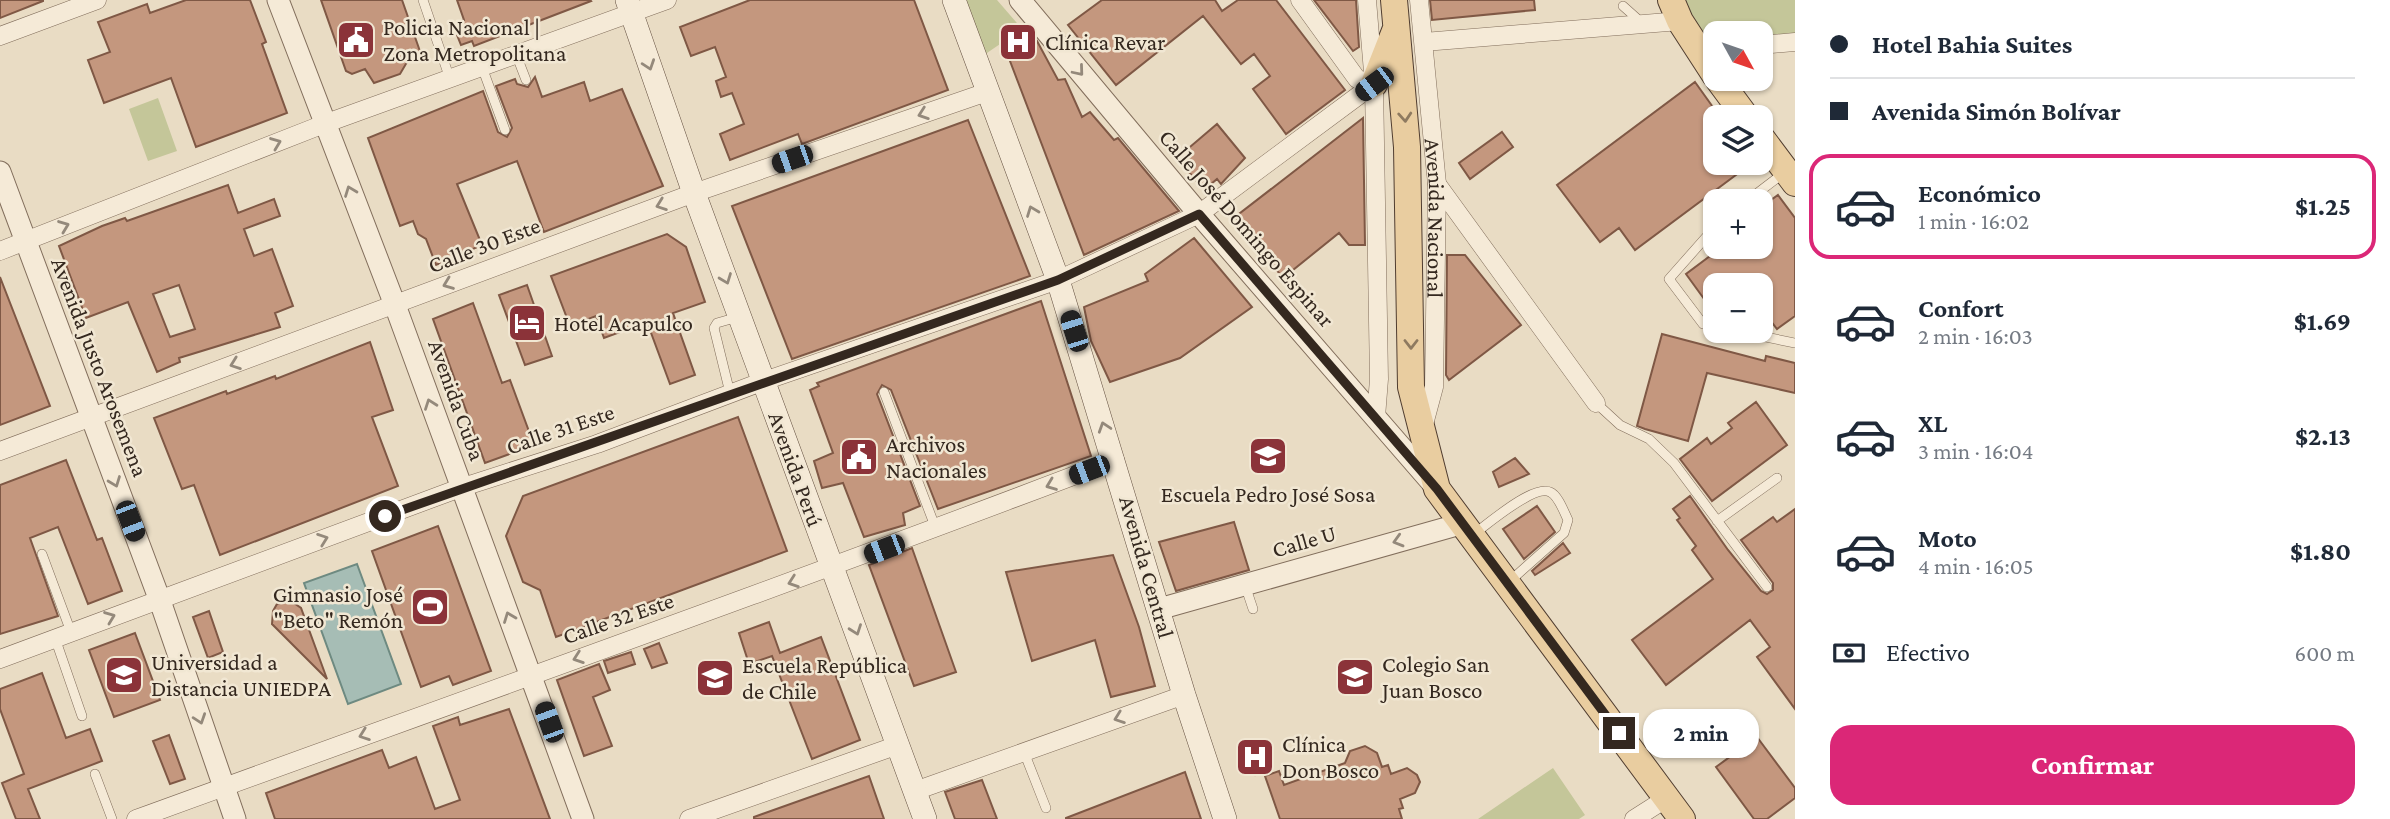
<!DOCTYPE html>
<html lang="es">
<head>
<meta charset="utf-8">
<style>
	:root { --surface:#fff; --page:#f2f2f3; --text:#1f2937; --muted:#747a83; --line:#e0e1e3; --accent:#db2777 }
	body { margin:0; font-family:"Crimson Pro",serif; background:var(--page); color:var(--text); height:100vh; display:flex; flex-direction:column; font-size:26px; white-space:nowrap }
	* { box-sizing:border-box; margin:0 }
	p { font-size:23px; color:var(--muted) }
	.icon { flex:none; width:38px; height:38px; fill:none; stroke:currentColor; stroke-width:2; stroke-linecap:round; stroke-linejoin:round }
	.map { position:relative; flex:1; overflow:hidden }
	.panel { display:flex; flex-direction:column; background:var(--surface); width:595px }
	.panel>* { flex:none }
	.hud { display:grid; align-content:center; height:154px; padding:0 35px; background:var(--surface) }
	.needle { width:46px; rotate:130deg }
	.buttons { position:absolute; left:1703px; top:21px; display:grid; gap:14px }
	.buttons a { display:grid; place-items:center; width:70px; height:70px; border-radius:14px; background:var(--surface); box-shadow:0 2px 5px #0004; font-size:35px }
	.end { position:absolute; width:32px; height:32px; margin:-16px; border:9px solid #34281f; background:#fff; box-shadow:0 0 0 4px #fff }
	.from { border-radius:50% }
	.bubble { position:absolute; height:49px; border-radius:21px; background:var(--surface); box-shadow:0 2px 5px #0004; font-size:23px; font-weight:700; line-height:49px; text-align:center }
	.car { position:absolute; width:21px; height:42px; margin:-21px -10px; border-radius:9px; box-shadow:0 0 5px 2px #0007; background:linear-gradient(#222 24%,#8ab4d8 0 40%,#222 0 76%,#8ab4d8 0 86%,#222 0) }
	.hud b { display:flex; align-items:center; gap:24px; height:66px; font-size:26px }
	.hud b+b { border-top:2px solid var(--line) }
	.hud i { width:18px; height:18px; background:var(--text) }
	ul { padding:0; list-style:none }
	li { display:flex; align-items:center; gap:21px; height:105px; margin:0 14px 10px; padding:0 21px; border:4px solid transparent; border-radius:21px }
	li div { flex:1 }
	li b { display:block; font-size:26px }
	li em { font-style:normal; font-weight:700 }
	li.selected { border-color:var(--accent) }
	li>.icon { width:63px; height:63px; stroke-width:1.5 }
	.pay { display:flex; align-items:center; gap:18px; height:77px; padding:0 35px; font-size:26px }
	.pay p { margin-inline-start:auto }
	.primary-button { display:flex; gap:14px; margin-top:auto; padding:14px 35px }
	.primary-button a { flex:1; height:80px; border-radius:21px; background:var(--accent); color:#fff; font-size:28px; font-weight:700; line-height:80px; text-align:center }
	main { display:flex; flex:1; min-height:0 }
	.map>svg:first-child { display:block }
	.green { fill:#c4c699 }
	.water { fill:#a6bdb5; stroke:#6e8a81; stroke-width:2 }
	.building { fill:#c4977e; stroke:#7f5845; stroke-width:2; fill-rule:evenodd }
	.lines { fill:none; stroke-linecap:round; stroke-linejoin:round }
	.service-casing { stroke:#826e5c; stroke-width:10 }
	.minor-casing { stroke:#826e5c; stroke-width:19 }
	.tertiary-casing { stroke:#826e5c; stroke-width:23 }
	.secondary-casing { stroke:#645040; stroke-width:24 }
	.primary-casing { stroke:#503d30; stroke-width:28 }
	.service { stroke:#f5ead7; stroke-width:9 }
	.minor { stroke:#f5ead7; stroke-width:18 }
	.tertiary { stroke:#f5ead7; stroke-width:21 }
	.secondary { stroke:#f5ead7; stroke-width:23 }
	.primary { stroke:#e9cda0; stroke-width:26 }
	.oneway { stroke:#94897b }
	.oneway2 { stroke:#8e7a60 }
	.route { stroke:#34281f; stroke-width:9 }
	.labels { text-anchor:middle; dominant-baseline:central; stroke-width:5; stroke-linejoin:round; paint-order:stroke }
	.poi-label { font-size:23px; fill:#34281f; stroke:#f1e7d3; text-anchor:start }
	.street-label { font-size:23px; fill:#34281f; stroke:#f1e7d3 }
</style>
</head>
<body>
<main>
<div class="map">
<svg width="1795" height="819" viewBox="0 0 1795 819">
	<rect width="100%" height="100%" fill="#e9dcc4"/>
	<path class="green" d="M961 0H997L1022 29 984 55Z
		M1671 0H1795V42L1761 45 1760 33H1715V47L1697 48Z
		M158 98 177 151 148 161 129 109Z
		M1553 768 1585 815 1579 819H1478Z"/>
	<path class="water" d="M357 564 401 684 348 704 304 583Z"/>
	<path class="building" d="M0 0H43V1L0 18Z
		M186 0H250L266 42 262 44 287 113 196 147 171 78 104 103 88 60 110 52 98 22 147 4 150 13Z
		M321 0H402L422 57 407 62 400 74 374 83 365 69 352 74 346 71Z
		M457 0H590L591 1 474 46 472 41 461 45 453 25 464 20Z
		M750 0H914L948 90 802 144 798 134 730 160 720 134 744 124 732 93 721 97 716 81 726 77 715 47 691 56 680 27Z
		M1102 0H1215L1222 11 1238 0H1276L1345 90 1286 134 1253 89 1270 76 1254 54 1241 64 1203 16 1116 85 1068 25Z
		M1314 0H1356L1359 47 1353 51Z
		M1430 0H1534L1535 10 1432 20Z
		M1022 29 1024 50 1037 41 1058 80 1065 79 1082 117 1090 112 1114 140 1118 138 1179 211 1084 255 1010 61 1009 38Z
		M535 77 542 97 584 82 590 101 622 89 663 186 544 232 517 161 457 184 482 245 436 265 426 239 418 234 413 221 400 226 368 138 483 91 498 132 507 137 512 128 496 86 515 79 517 84 528 87Z
		M1695 82 1715 110V163H1752L1635 250 1619 228 1600 242 1557 185Z
		M1363 118 1365 245H1349L1339 233 1283 278 1235 217Z
		M968 120 1030 276 792 359 732 206Z
		M1217 124 1245 158 1221 184 1217 179 1204 190 1177 158Z
		M1502 132 1513 147 1470 179 1459 163Z
		M228 185 238 213 274 199 280 216 244 229 254 256 272 249 293 306 275 313 280 327 179 358 180 362 157 372 128 302 86 318 59 246 102 226 125 218 127 221ZM179 285 195 329 170 337 153 294Z
		M1778 195 1795 218V316L1777 329 1760 307V285H1715V314L1686 274 1722 247H1760V208Z
		M667 234 686 247 705 302 673 313 695 375 670 384 647 322 604 338 596 316 570 326 551 276Z
		M1194 238 1252 307 1180 358 1110 382 1091 341 1084 307 1148 281 1145 274Z
		M1447 255H1465L1521 325 1449 380 1446 375Z
		M0 277 50 406 0 425Z
		M527 285 552 356 525 365 499 295Z
		M1041 301 1091 456 938 509 891 390 882 385 877 394 920 506 903 513 905 525 864 537 843 483 822 488 814 461 833 453 810 390 819 386 817 383Z
		M473 303 502 383 510 380 534 445 485 463 433 319Z
		M1662 334 1765 361 1766 356 1795 363V393L1707 373 1688 441 1645 429 1637 426Z
		M370 342 393 410 372 417 398 486 220 555 194 485 182 489 154 418 226 391 227 394 275 376 276 379Z
		M1756 402 1787 445 1712 501 1680 459 1707 438 1711 444 1732 428 1728 423Z
		M738 417 787 551 556 637 540 590 523 582 506 536 523 496Z
		M1515 458 1529 474 1499 487 1493 472Z
		M66 460 97 540 102 538 122 591 88 604 58 527 30 538 58 616 0 634V485Z
		M1690 496 1728 550 1761 591 1767 594 1773 590V583L1741 540 1773 517 1777 522 1795 509V709L1757 657 1770 647 1750 620 1666 685 1632 640 1713 579 1692 550 1696 546 1677 520 1680 518 1673 509Z
		M1537 506 1555 532 1524 559 1503 529Z
		M1234 522 1249 570 1176 591 1159 542Z
		M438 526 491 671 453 685 449 676 421 687 372 551Z
		M1563 543 1570 553 1535 575 1532 571Z
		M912 548 956 672 914 686 869 565Z
		M1113 555 1139 627 1155 686 1111 697 1095 640 1032 661 1006 572Z
		M291 601 301 608 327 679 272 624 273 611 277 604Z
		M209 611 223 652 208 658 193 617Z
		M769 622 780 653 821 637 860 740 812 759 772 656 749 664 739 633Z
		M135 633 160 700 114 717 89 650Z
		M659 643 667 663 652 668 644 649Z
		M631 652 635 664 608 673 604 661Z
		M599 664 610 690 593 697 612 746 584 756 557 680Z
		M42 673 66 738 90 729 102 761 28 789 40 819H16L2 783 24 774 0 709V689Z
		M509 709 550 819H275L266 793 382 750 389 768 416 757 435 809 460 800 433 726 458 717 460 725Z
		M169 735 185 779 170 784 153 741Z
		M1757 737 1795 788V798L1767 819H1754L1716 767Z
		M1266 743 1271 765 1255 775 1244 769 1239 749Z
		M1365 746 1377 753 1382 767 1388 765 1391 774 1407 768 1417 775 1420 782 1415 793 1400 799 1403 808 1399 809 1402 819H1280L1265 776 1279 771 1284 785 1345 763 1350 751Z
		M1185 772 1201 819H1066V818Z
		M869 776 884 819H754V817Z
		M982 780 997 819H955L945 792Z"/>
	<g class="lines">
		<defs>
			<path id="service" d="M423 0 450 79
				M1623 6 1642 23
				M516 54 526 80
				M482 67 505 130
				M1747 201 1785 172
				M1715 227 1669 279 1703 324 1715 327
				M1736 331 1795 343
				M884 392 936 529
				M730 393 714 328 717 323 738 317
				M1596 403 1620 425 1649 439 1674 463 1767 587
				M1717 521 1777 478
				M1474 534C1489 523 1534 484 1550 492 1558 495 1564 512 1568 520L1564 533 1510 581
				M42 554 71 632
				M1245 585 1253 609
				M55 638 82 716
				M1024 752 1046 808
				M95 774 112 819"/>
			<g id="minor">
				<path d="M1300 0 1357 79 1374 84"/>
				<path d="M1367 0 1374 84 1379 379 1376 417"/>
				<path id="s1" d="M1419 0 1437 184 1434 387 1423 428"/>
				<path d="M0 36 97 0"/>
				<path d="M1424 42 1680 21"/>
				<path d="M1760 45 1795 42"/>
				<path d="M1437 184 1596 403"/>
				<path d="M0 251 324 124 667 0"/>
				<path d="M0 451 694 193 987 92"/>
				<path d="M0 659 460 488 597 444 764 381 1058 280 1199 214 1374 84"/>
				<path d="M915 791 1184 695"/>
				<path d="M136 819C463 700 790 584 1115 460"/>
				<path d="M689 819 898 745"/>
				<path d="M1634 819 1667 798"/>
			</g>
			<path id="tertiary" d="M278 0 395 305 583 819
				M1020 0 1199 214 1434 485
				M0 172 159 598 235 819
				M1159 609 1464 523"/>
			<path id="secondary" d="M627 0 694 193 925 819
				M954 0 1058 280 1184 695 1225 819"/>
			<path id="primary" d="M1394 0 1407 147 1411 387 1437 489 1682 819
				M1671 0 1680 21 1715 75
				M1718 79 1746 117
				M1374 84 1395 31
				M1760 136 1795 183"/>
		</defs>
		<use href="#service" class="service-casing"/>
		<use href="#minor" class="minor-casing"/>
		<use href="#tertiary" class="tertiary-casing"/>
		<use href="#secondary" class="secondary-casing"/>
		<use href="#primary" class="primary-casing"/>
		<use href="#service" class="service"/>
		<use href="#minor" class="minor"/>
		<use href="#tertiary" class="tertiary"/>
		<use href="#secondary" class="secondary"/>
		<use href="#primary" class="primary"/>
	</g>
	<defs><path id="oneway-chevron" d="M-2-3.5L2.5 0L-2 3.5" fill="none" stroke-width="1.6" stroke-linecap="round" stroke-linejoin="round" transform="scale(1.75)"/></defs>
	<g class="oneway">
		<use href="#oneway-chevron" transform="translate(649 65) rotate(71)"/>
		<use href="#oneway-chevron" transform="translate(1079 71) rotate(50)"/>
		<use href="#oneway-chevron" transform="translate(923 114) rotate(161)"/>
		<use href="#oneway-chevron" transform="translate(276 143) rotate(-21)"/>
		<use href="#oneway-chevron" transform="translate(350 191) rotate(-111)"/>
		<use href="#oneway-chevron" transform="translate(661 205) rotate(160)"/>
		<use href="#oneway-chevron" transform="translate(1032 211) rotate(-111)"/>
		<use href="#oneway-chevron" transform="translate(64 226) rotate(-21)"/>
		<use href="#oneway-chevron" transform="translate(726 279) rotate(69)"/>
		<use href="#oneway-chevron" transform="translate(448 284) rotate(159)"/>
		<use href="#oneway-chevron" transform="translate(235 364) rotate(160)"/>
		<use href="#oneway-chevron" transform="translate(430 404) rotate(-110)"/>
		<use href="#oneway-chevron" transform="translate(1104 427) rotate(-108)"/>
		<use href="#oneway-chevron" transform="translate(115 482) rotate(69)"/>
		<use href="#oneway-chevron" transform="translate(1051 485) rotate(159)"/>
		<use href="#oneway-chevron" transform="translate(323 539) rotate(-20)"/>
		<use href="#oneway-chevron" transform="translate(1398 541) rotate(164)"/>
		<use href="#oneway-chevron" transform="translate(793 582) rotate(161)"/>
		<use href="#oneway-chevron" transform="translate(110 617) rotate(-21)"/>
		<use href="#oneway-chevron" transform="translate(509 617) rotate(-111)"/>
		<use href="#oneway-chevron" transform="translate(856 630) rotate(70)"/>
		<use href="#oneway-chevron" transform="translate(578 658) rotate(161)"/>
		<use href="#oneway-chevron" transform="translate(1119 718) rotate(160)"/>
		<use href="#oneway-chevron" transform="translate(200 719) rotate(71)"/>
		<use href="#oneway-chevron" transform="translate(364 735) rotate(160)"/>
	</g>
	<g class="oneway2">
		<use href="#oneway-chevron" transform="translate(1405 117) rotate(86)"/>
		<use href="#oneway-chevron" transform="translate(1411 344) rotate(90)"/>
	</g>
	<g class="lines">
		<path class="route" d="M385 516 1058 280 1199 214 1437 489 1619 733"/>
	</g>
	<defs>
		<symbol id="civic-square" viewBox="-11 -11 22 22"><rect x="-9" y="-9" width="18" height="18" rx="4" fill="#8b3339" stroke="#f1e7d3"/><path d="M-.6-6.5H3V-4.5H.6V-3L4-1V1h2V6H-6V1h2V-1L-.6-3ZM-1.2 2.5V6h2.4V2.5Z" fill="#fff"/></symbol>
		<symbol id="hospital-square" viewBox="-11 -11 22 22"><rect x="-9" y="-9" width="18" height="18" rx="4" fill="#8b3339" stroke="#f1e7d3"/><path d="M-5-5h3v3.5h4V-5h3V5h-3V1.5h-4V5h-3Z" fill="#fff"/></symbol>
		<symbol id="hotel-square" viewBox="-11 -11 22 22"><rect x="-9" y="-9" width="18" height="18" rx="4" fill="#8b3339" stroke="#f1e7d3"/><path d="M-6-4.5h1.5V1H6V5H4.5V3h-9V5H-6ZM-4 0a1.8 1.8 0 1 1 3.6 0ZM.5 0V-2.5h3Q6-2.5 6 0Z" fill="#fff"/></symbol>
		<symbol id="school-square" viewBox="-11 -11 22 22"><rect x="-9" y="-9" width="18" height="18" rx="4" fill="#8b3339" stroke="#f1e7d3"/><path d="M0-5L7-2L0 1L-7-2ZM-4 1L0 2.5L4 1V4Q0 6-4 4Z" fill="#fff"/></symbol>
		<symbol id="stadium-square" viewBox="-11 -11 22 22"><rect x="-9" y="-9" width="18" height="18" rx="4" fill="#8b3339" stroke="#f1e7d3"/><path d="M0-5a6.5 5 0 1 0 0 10a6.5 5 0 1 0 0-10ZM-3.5-1.8h7v3.6h-7Z" fill="#fff"/></symbol>
		<symbol id="university-square" viewBox="-11 -11 22 22"><rect x="-9" y="-9" width="18" height="18" rx="4" fill="#8b3339" stroke="#f1e7d3"/><path d="M0-5L7-2L0 1L-7-2ZM-4 1L0 2.5L4 1V4Q0 6-4 4Z" fill="#fff"/></symbol>
	</defs>
	<g fill-rule="evenodd">
		<use href="#civic-square" x="334" y="18" width="44" height="44"/>
		<use href="#hospital-square" x="996" y="20" width="44" height="44"/>
		<use href="#hotel-square" x="505" y="301" width="44" height="44"/>
		<use href="#school-square" x="1246" y="434" width="44" height="44"/>
		<use href="#civic-square" x="837" y="435" width="44" height="44"/>
		<use href="#stadium-square" x="408" y="585" width="44" height="44"/>
		<use href="#university-square" x="102" y="653" width="44" height="44"/>
		<use href="#school-square" x="1333" y="655" width="44" height="44"/>
		<use href="#school-square" x="693" y="656" width="44" height="44"/>
		<use href="#hospital-square" x="1233" y="735" width="44" height="44"/>
	</g>
	<g class="labels">
		<g class="poi-label">
			<text x="383" y="27">Policia Nacional |<tspan x="383" dy="26">Zona Metropolitana</tspan></text>
			<text x="1045" y="42">Clínica Revar</text>
			<text x="554" y="323">Hotel Acapulco</text>
			<text x="886" y="444">Archivos<tspan x="886" dy="26">Nacionales</tspan></text>
			<text x="1268" y="494" text-anchor="middle">Escuela Pedro José Sosa</text>
			<text x="403" y="594" text-anchor="end">Gimnasio José<tspan x="403" dy="26">"Beto" Remón</tspan></text>
			<text x="151" y="662">Universidad a<tspan x="151" dy="26">Distancia UNIEDPA</tspan></text>
			<text x="1382" y="664">Colegio San<tspan x="1382" dy="26">Juan Bosco</tspan></text>
			<text x="742" y="665">Escuela República<tspan x="742" dy="26">de Chile</tspan></text>
			<text x="1282" y="744">Clínica<tspan x="1282" dy="26">Don Bosco</tspan></text>
		</g>
		<g class="street-label">
			<text stroke="none"><textPath href="#s1" startOffset="219">Avenida Nacional</textPath></text>
			<text transform="translate(1247 228) rotate(49)">Calle José Domingo Espinar</text>
			<text transform="translate(484 245) rotate(-21)">Calle 30 Este</text>
			<text transform="translate(100 367) rotate(69)">Avenida Justo Arosemena</text>
			<text transform="translate(457 400) rotate(70)">Avenida Cuba</text>
			<text transform="translate(560 429) rotate(-19)">Calle 31 Este</text>
			<text transform="translate(796 469) rotate(70)">Avenida Perú</text>
			<text transform="translate(1304 541) rotate(-16)">Calle U</text>
			<text transform="translate(1147 567) rotate(74)">Avenida Central</text>
			<text transform="translate(618 618) rotate(-19)">Calle 32 Este</text>
		</g>
	</g>
</svg>
<div class="buttons">
<a><svg class="needle" viewBox="-14 -14 28 28"><path d="M0-13l5 13h-10z" fill="#e53935"/><path d="M0 13l5-13h-10z" fill="#747a83"/></svg></a>
<a><svg class="icon" aria-label="layers" viewBox="0 0 24 24"><path d="M12 4l9 5-9 5-9-5zM3 14l9 5 9-5"/></svg></a>
<a>+</a>
<a>−</a>
</div>
<i class="end from" style="left:385px;top:516px"></i>
<i class="end" style="left:1619px;top:733px"></i>
<div class="bubble" style="left:1643px;top:709px;width:116px">2 min</div>
<i class="car" style="left:1374px;top:84px;rotate:233deg"></i>
<i class="car" style="left:792px;top:159px;rotate:251deg"></i>
<i class="car" style="left:1074px;top:331px;rotate:342deg"></i>
<i class="car" style="left:1089px;top:470px;rotate:249deg"></i>
<i class="car" style="left:130px;top:521px;rotate:159deg"></i>
<i class="car" style="left:884px;top:549px;rotate:249deg"></i>
<i class="car" style="left:549px;top:722px;rotate:340deg"></i>
</div>
<section class="panel">
<div class="hud">
<b><i class="from"></i>Hotel Bahia Suites</b>
<b><i></i>Avenida Simón Bolívar</b>
</div>
<ul>
<li class="selected"><svg class="icon" aria-label="car" viewBox="0 0 24 24"><path d="M5 17H2v-5l4-1 3-4h7l3 4 3 1v5h-3M9 17h6M6 11h13"/><circle cx="7" cy="17" r="2"/><circle cx="17" cy="17" r="2"/></svg><div><b>Económico</b><p>1 min · 16:02</p></div><em>$1.25</em></li>
<li><svg class="icon" aria-label="car" viewBox="0 0 24 24"><path d="M5 17H2v-5l4-1 3-4h7l3 4 3 1v5h-3M9 17h6M6 11h13"/><circle cx="7" cy="17" r="2"/><circle cx="17" cy="17" r="2"/></svg><div><b>Confort</b><p>2 min · 16:03</p></div><em>$1.69</em></li>
<li><svg class="icon" aria-label="car" viewBox="0 0 24 24"><path d="M5 17H2v-5l4-1 3-4h7l3 4 3 1v5h-3M9 17h6M6 11h13"/><circle cx="7" cy="17" r="2"/><circle cx="17" cy="17" r="2"/></svg><div><b>XL</b><p>3 min · 16:04</p></div><em>$2.13</em></li>
<li><svg class="icon" aria-label="car" viewBox="0 0 24 24"><path d="M5 17H2v-5l4-1 3-4h7l3 4 3 1v5h-3M9 17h6M6 11h13"/><circle cx="7" cy="17" r="2"/><circle cx="17" cy="17" r="2"/></svg><div><b>Moto</b><p>4 min · 16:05</p></div><em>$1.80</em></li>
</ul>
<div class="pay"><svg class="icon" aria-label="cash" viewBox="0 0 24 24"><path d="M3 7h18v10H3z"/><circle cx="12" cy="12" r="2"/></svg>Efectivo<p>600 m</p></div>
<div class="primary-button"><a>Confirmar</a></div>
</section>
</main>
</body>
</html>
